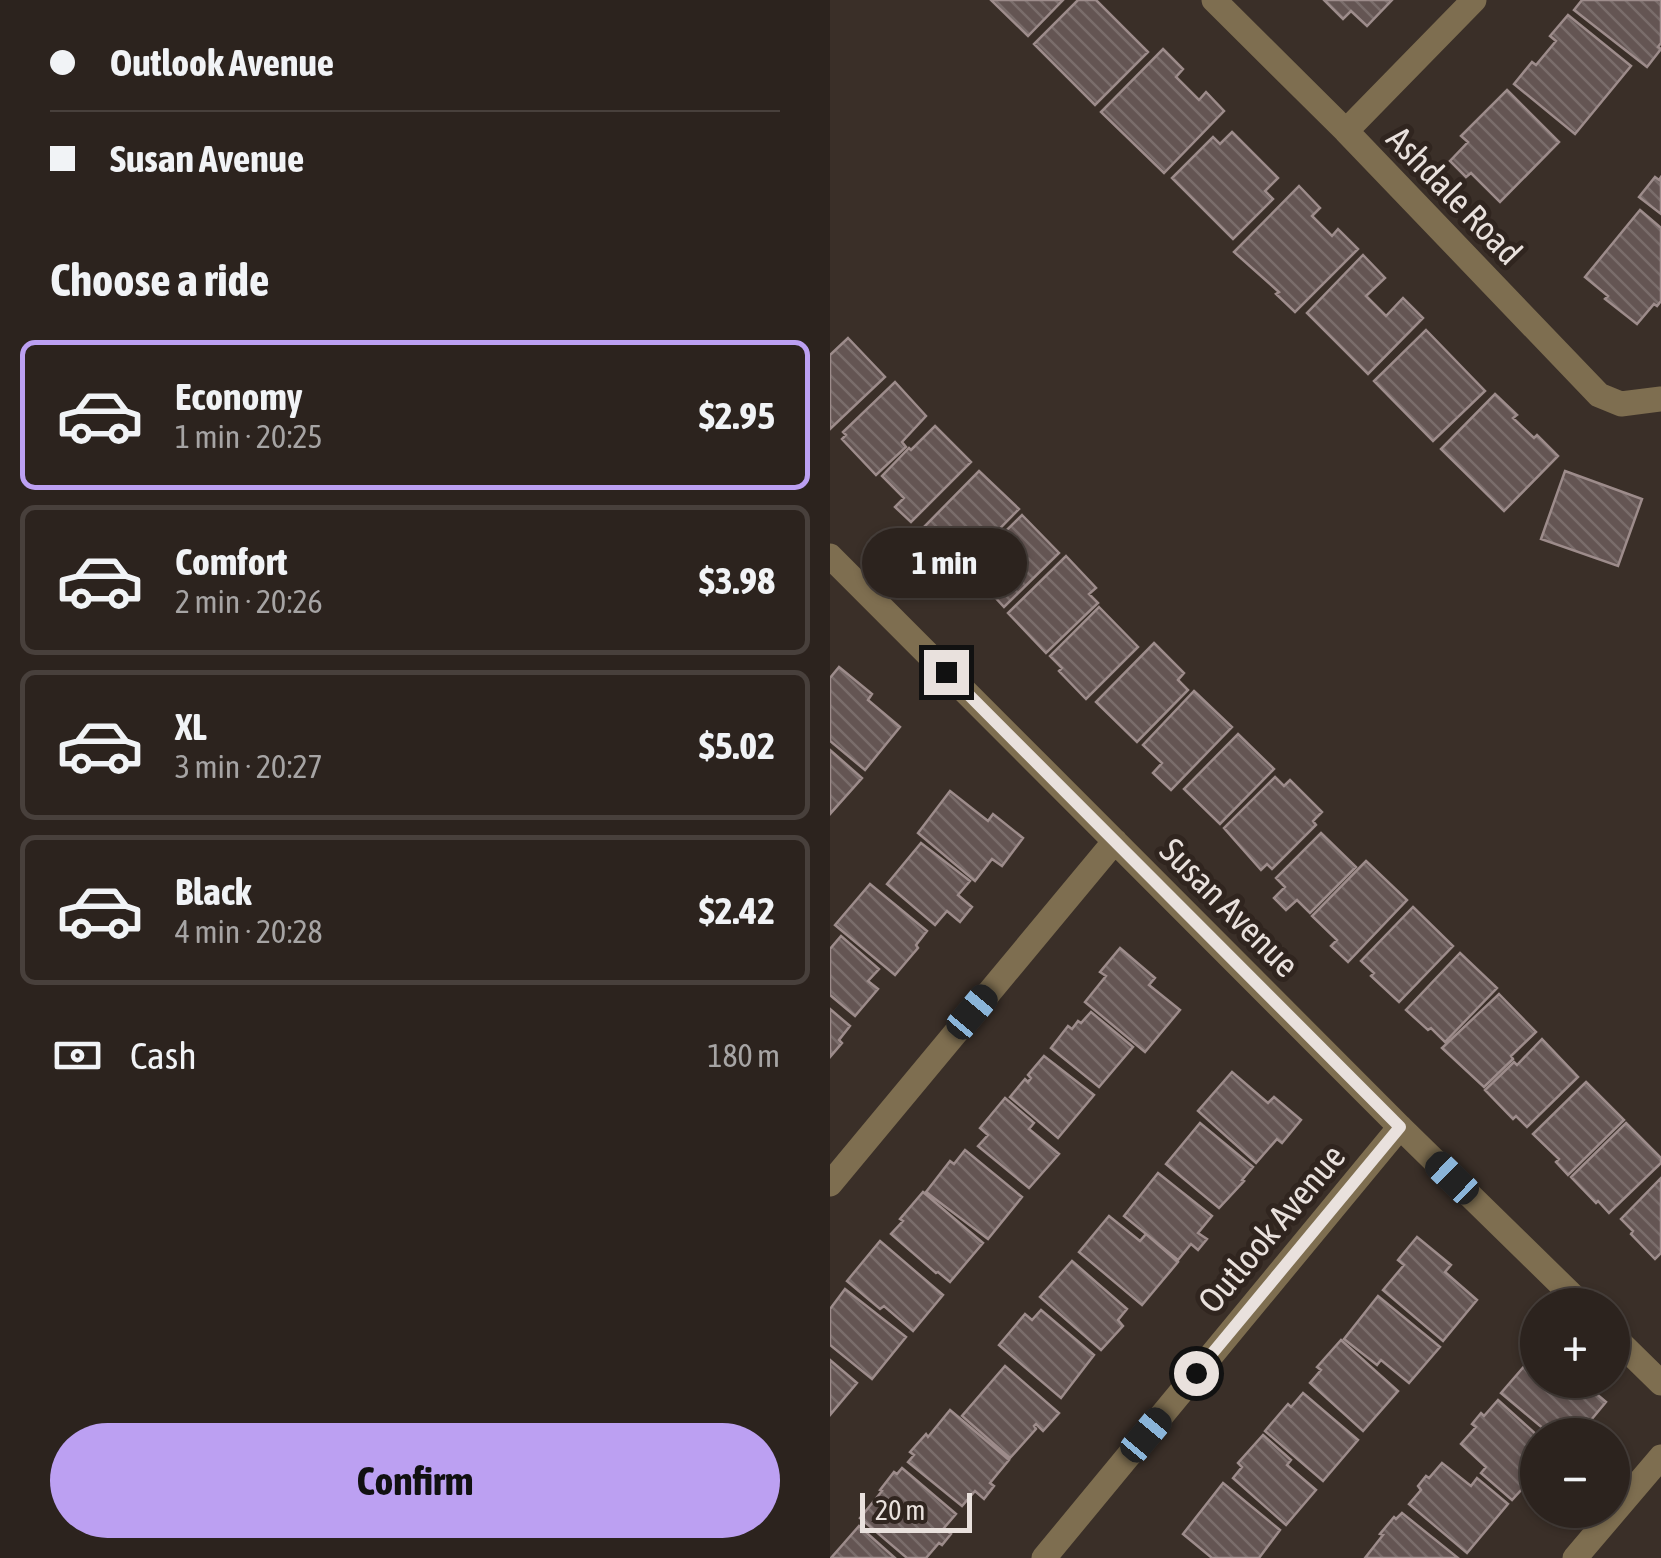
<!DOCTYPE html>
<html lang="en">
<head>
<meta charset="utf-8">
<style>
	:root { --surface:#2c231e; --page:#342b27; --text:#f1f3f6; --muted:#a6a4a4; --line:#48403c; --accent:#bca0f2 }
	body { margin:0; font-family:"Asap Condensed",sans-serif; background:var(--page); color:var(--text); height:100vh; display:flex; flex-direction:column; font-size:38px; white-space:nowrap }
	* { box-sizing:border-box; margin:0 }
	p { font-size:32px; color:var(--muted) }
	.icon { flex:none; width:55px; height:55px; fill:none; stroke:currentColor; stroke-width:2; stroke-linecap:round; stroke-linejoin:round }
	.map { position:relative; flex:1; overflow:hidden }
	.drawer { display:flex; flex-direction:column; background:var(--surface); width:830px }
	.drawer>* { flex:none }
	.hud { display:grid; align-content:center; height:220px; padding:0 50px; background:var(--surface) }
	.tools { position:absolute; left:690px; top:1288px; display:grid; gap:20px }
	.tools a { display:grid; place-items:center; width:110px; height:110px; border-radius:50%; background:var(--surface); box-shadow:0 2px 8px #0004,0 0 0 2px var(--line); font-size:50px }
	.scale { position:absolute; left:30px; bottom:25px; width:112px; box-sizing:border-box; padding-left:10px; border:5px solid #e9e1dd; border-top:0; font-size:28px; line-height:35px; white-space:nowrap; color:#e9e1dd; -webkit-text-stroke:8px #30251f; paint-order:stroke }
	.end { position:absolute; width:45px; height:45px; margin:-22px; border:12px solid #e9e1dd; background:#111; box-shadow:0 0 0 5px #111 }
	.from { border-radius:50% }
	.bubble { position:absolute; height:70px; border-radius:35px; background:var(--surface); box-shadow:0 2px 8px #0004,0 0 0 2px var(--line); font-size:32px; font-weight:700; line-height:70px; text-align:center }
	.car { position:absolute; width:30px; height:60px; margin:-30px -15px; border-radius:12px; box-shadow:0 0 8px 2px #0007; background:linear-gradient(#222 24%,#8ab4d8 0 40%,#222 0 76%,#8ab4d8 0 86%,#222 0) }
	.hud b { display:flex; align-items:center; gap:35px; height:95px; font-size:38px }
	.hud b+b { border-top:2px solid var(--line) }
	.hud i { width:25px; height:25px; background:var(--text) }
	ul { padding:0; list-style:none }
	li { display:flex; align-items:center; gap:30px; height:150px; margin:0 20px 15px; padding:0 30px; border:5px solid var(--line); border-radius:15px }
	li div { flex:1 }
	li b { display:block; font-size:38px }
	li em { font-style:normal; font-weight:700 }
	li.on { border-color:var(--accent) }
	li>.icon { width:90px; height:90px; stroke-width:1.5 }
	h2 { padding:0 50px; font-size:45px; line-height:120px }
	.pay { display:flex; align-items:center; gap:25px; height:110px; padding:0 50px; font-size:38px }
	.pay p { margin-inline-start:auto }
	.action { display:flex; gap:20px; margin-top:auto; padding:20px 50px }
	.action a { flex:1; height:115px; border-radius:60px; background:var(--accent); color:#111; font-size:40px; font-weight:700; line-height:115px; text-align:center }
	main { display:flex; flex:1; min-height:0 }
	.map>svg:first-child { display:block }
	.building { fill:url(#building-back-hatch); stroke:#9d8c8b; stroke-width:2.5 }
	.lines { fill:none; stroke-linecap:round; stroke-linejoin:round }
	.minor { stroke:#7e6e50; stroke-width:25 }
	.route { stroke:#e9e1dd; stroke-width:12 }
	.labels { text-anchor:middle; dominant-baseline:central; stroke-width:10; stroke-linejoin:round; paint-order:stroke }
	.street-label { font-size:35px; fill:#e9e1dd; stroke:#30251f }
</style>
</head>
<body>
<main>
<section class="drawer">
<div class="hud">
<b><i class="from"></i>Outlook Avenue</b>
<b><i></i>Susan Avenue</b>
</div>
<h2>Choose a ride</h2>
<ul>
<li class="on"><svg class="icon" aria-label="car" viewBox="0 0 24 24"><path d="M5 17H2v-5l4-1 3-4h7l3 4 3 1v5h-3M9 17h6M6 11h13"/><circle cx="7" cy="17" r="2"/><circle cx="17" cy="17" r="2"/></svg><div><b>Economy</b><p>1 min · 20:25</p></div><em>$2.95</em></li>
<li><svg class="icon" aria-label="car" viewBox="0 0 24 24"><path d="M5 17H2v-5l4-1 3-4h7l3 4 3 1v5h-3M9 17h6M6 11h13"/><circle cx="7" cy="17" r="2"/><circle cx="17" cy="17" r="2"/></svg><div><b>Comfort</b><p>2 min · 20:26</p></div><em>$3.98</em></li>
<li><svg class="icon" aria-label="car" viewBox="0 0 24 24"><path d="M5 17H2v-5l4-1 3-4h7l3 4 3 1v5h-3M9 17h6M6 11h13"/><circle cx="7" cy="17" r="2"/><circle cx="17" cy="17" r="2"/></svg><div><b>XL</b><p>3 min · 20:27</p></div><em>$5.02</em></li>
<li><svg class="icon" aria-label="car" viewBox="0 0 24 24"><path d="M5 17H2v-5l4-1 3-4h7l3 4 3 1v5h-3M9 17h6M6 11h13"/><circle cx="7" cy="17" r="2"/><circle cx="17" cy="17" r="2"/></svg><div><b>Black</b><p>4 min · 20:28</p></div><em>$2.42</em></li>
</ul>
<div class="pay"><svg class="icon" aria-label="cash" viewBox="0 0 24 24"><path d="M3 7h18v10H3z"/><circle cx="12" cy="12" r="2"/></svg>Cash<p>180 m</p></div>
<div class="action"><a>Confirm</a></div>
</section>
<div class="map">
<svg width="831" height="1558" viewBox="0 0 831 1558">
	<defs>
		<pattern id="building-back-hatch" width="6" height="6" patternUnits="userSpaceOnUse" patternTransform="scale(2.5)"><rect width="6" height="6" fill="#645553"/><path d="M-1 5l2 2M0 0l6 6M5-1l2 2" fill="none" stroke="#7a6d6b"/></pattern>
	</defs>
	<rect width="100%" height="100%" fill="#3a2f28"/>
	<path class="building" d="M161 0H233L198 36Z
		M248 0H266L318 52 265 105 204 44Z
		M494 0H562L537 26 521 11 513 19Z
		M752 0H831V43L828 47 831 49 817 67 744 10Z
		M738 15 801 66 745 134 684 84 702 62 706 65 726 41 720 36Z
		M333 49 353 69 346 77 369 100 376 92 394 111 334 173 271 112Z
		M677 90 729 142 670 202 641 173 636 177 620 161 638 142 631 136Z
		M402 132 448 178 435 191 443 199 403 239 342 178 383 137 390 144Z
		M825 177 829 180 831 177V214L809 197Z
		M469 186 490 208 482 216 502 236 508 229 528 249 465 312 446 294 449 292 404 252Z
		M810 210 831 228V301L827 306 824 304 807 324 775 299 778 296 755 277Z
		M533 255 555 278 536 296 556 316 573 298 593 318 538 374 477 313Z
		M596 330 655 391 603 441 544 381Z
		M18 338 55 377 0 429V355Z
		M65 382 96 416 72 442 76 447 46 475 12 439 16 435 13 432Z
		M665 394 687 415 683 418 704 438 707 435 728 456 674 511 611 449Z
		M105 426 141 462 81 522 65 507 74 498 52 476 79 448 81 450Z
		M149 471 189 509 133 566 93 528Z
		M735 471 812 499 788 566 711 539Z
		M192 515 229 553 174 607 138 568Z
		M236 556 266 588 259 594 268 603 216 653 178 613Z
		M269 607 308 647 256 699 229 671 232 668 220 656Z
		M324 643 354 673 348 680 358 690 307 742 266 702Z
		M9 667 42 694 38 700 70 727 35 770 0 741V678Z
		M364 691 402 727 341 790 323 773 332 763 313 745Z
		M408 734 444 769 390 824 354 789Z
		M0 750 32 778 0 814Z
		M445 777 454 786 460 780 492 812 483 821 486 825 442 869 437 864 431 870 394 828Z
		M120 791 158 821 163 814 193 838 172 866 162 859 145 881 88 833Z
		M491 833 526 867 480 913 467 900 456 910 444 898 455 887 446 878Z
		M91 843 140 881 128 895 142 907 130 922 117 911 105 925 57 884Z
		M536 861 577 900 518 962 501 946 507 940 482 916Z
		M40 884 97 931 86 945 88 948 65 975 5 925Z
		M583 907 623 946 569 1002 541 976 544 973 531 961Z
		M11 936 49 969 38 981 48 989 25 1016 0 995V949Z
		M290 948 325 978 319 985 350 1010 315 1052 255 1002 276 976 270 972Z
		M630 953 667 988 615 1042 601 1028 598 1030 576 1010Z
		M669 994 706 1032 681 1056 683 1059 654 1087 612 1048Z
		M0 1009 20 1026 9 1040 12 1043 0 1057Z
		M261 1012 303 1047 269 1087 221 1048 238 1026 242 1029 248 1021 251 1023Z
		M712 1039 748 1077 697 1127 686 1116 683 1119 655 1090 684 1062 687 1065Z
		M214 1056 264 1095 228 1138 180 1097 195 1079 198 1082 201 1078 198 1075Z
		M402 1072 438 1103 444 1097 471 1120 452 1143 447 1139 426 1163 368 1111Z
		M756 1082 794 1120 738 1175 726 1162 729 1159 703 1134Z
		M175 1098 204 1123 199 1129 229 1154 199 1188 148 1146 158 1135 150 1128Z
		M370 1123 423 1167 412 1180 414 1181 389 1208 336 1164Z
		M796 1123 831 1158V1163L779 1213 768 1201 766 1203 741 1177Z
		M135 1150 192 1197 158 1239 96 1192 120 1161 124 1164Z
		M328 1173 382 1216 368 1233 377 1239 368 1250 361 1244 348 1260 294 1216Z
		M831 1178V1253L825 1259 801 1234 803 1231 791 1219Z
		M93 1192 153 1243 120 1282 108 1272 106 1273 61 1234 73 1221 70 1219Z
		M279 1216 310 1241 316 1234 348 1262 312 1305 249 1252Z
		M587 1237 621 1265 615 1272 647 1300 613 1341 553 1290 574 1265 568 1260Z
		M50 1241 113 1295 83 1331 54 1306 50 1309 17 1281Z
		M242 1261 297 1309 288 1320 293 1326 271 1350 210 1297Z
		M15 1289 76 1337 42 1379 0 1345V1309Z
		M548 1296 610 1347 579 1383 551 1360 547 1365 514 1339Z
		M211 1310 264 1355 231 1398 169 1345 195 1314 202 1320Z
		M511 1340 568 1391 533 1431 480 1383 491 1370 487 1367Z
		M704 1355 708 1358V1380H733L740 1386 745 1380H750L776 1402 756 1426 749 1420 736 1435H721L671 1393Z
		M0 1360 27 1383 0 1415Z
		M175 1366 229 1413 213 1431 206 1424 204 1426 206 1429 180 1458 132 1416Z
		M473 1393 528 1440 493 1481 435 1431 458 1404 461 1407Z
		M668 1400 708 1436V1479L704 1476 682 1500 651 1473 656 1467 631 1444 646 1427 642 1424 651 1413 654 1416Z
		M120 1410 179 1460 160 1483 164 1486 154 1499 145 1491 132 1506 78 1462 84 1455 80 1452 96 1434 98 1437Z
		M433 1435 461 1460 457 1465 486 1490 456 1525 403 1478 412 1467 408 1463Z
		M612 1463 641 1486 647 1478 678 1504 637 1553 579 1504 591 1490 588 1486 596 1476 599 1478Z
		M72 1468 126 1514 114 1528 121 1534 112 1545 109 1543 96 1558H77L30 1518 52 1491 50 1490 64 1472 67 1474Z
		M393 1483 450 1530 429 1558H382L353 1534Z
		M572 1513 628 1558H535L553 1535 550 1534 564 1517 566 1519Z
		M29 1526 65 1558H1Z"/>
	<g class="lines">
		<path class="minor" d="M384 0 516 131 769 395 791 404 831 399
			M516 131 644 0
			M0 556 570 1127 752 1305
			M0 1184 285 841
			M782 1335 831 1383
			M214 1558 570 1127
			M745 1558 831 1457"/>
	</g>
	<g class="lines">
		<path class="route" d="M116 672 570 1127 366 1373"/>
	</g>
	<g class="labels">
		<g class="street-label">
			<text transform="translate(625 195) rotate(46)">Ashdale Road</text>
			<text transform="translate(400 907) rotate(45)">Susan Avenue</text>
			<text transform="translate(441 1228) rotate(-50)">Outlook Avenue</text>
		</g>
	</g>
</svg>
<div class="tools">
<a>+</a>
<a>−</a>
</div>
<div class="scale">20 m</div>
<i class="end from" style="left:366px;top:1373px"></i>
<i class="end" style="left:116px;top:672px"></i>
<div class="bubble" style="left:32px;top:528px;width:165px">1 min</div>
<i class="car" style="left:142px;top:1012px;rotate:40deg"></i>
<i class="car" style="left:622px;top:1178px;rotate:314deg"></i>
<i class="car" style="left:316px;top:1435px;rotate:40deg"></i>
</div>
</main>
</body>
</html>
